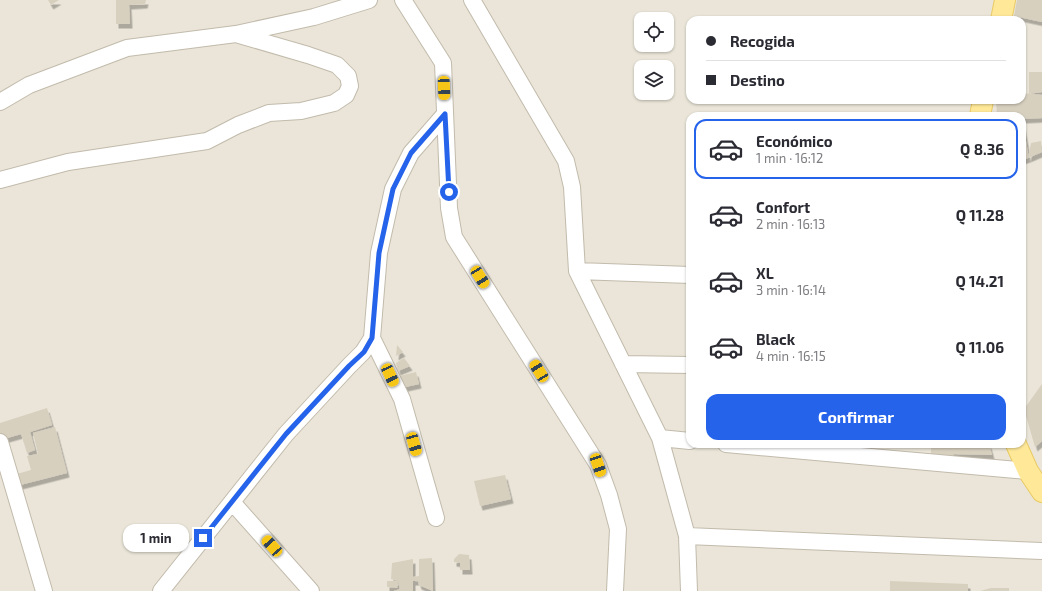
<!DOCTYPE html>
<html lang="es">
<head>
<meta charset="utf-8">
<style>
	:root { --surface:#fff; --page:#f2f2f3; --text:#2b2b33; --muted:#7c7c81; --line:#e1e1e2; --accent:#2563eb }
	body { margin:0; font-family:"Exo 2",sans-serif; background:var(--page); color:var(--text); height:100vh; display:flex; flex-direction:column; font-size:15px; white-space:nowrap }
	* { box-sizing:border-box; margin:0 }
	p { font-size:13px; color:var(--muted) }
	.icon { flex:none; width:22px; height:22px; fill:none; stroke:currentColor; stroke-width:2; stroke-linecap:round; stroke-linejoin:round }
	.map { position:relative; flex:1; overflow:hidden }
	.panel { position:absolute; left:686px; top:112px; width:340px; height:336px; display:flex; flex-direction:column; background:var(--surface); border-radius:12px; box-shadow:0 1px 3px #0004 }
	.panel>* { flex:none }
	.hud { position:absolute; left:686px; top:16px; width:340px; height:88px; border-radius:12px; box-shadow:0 1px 3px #0004; display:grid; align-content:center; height:88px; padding:0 20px; background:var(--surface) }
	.tools { position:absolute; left:634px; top:12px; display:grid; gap:8px }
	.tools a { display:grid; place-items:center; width:40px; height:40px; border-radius:8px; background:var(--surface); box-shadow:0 1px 3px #0004; font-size:20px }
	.end { position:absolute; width:18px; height:18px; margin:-9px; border:5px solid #2563eb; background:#fff; box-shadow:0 0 0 2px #fff }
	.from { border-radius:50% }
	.bubble { position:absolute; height:28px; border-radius:12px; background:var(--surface); box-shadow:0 1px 3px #0004; font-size:13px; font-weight:700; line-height:28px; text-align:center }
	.car { position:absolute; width:12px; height:24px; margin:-12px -6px; border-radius:5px; box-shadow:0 0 3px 1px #0007; background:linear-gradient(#f5c518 24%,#345 0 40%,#f5c518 0 76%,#345 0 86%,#f5c518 0) }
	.hud b { display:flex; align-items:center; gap:14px; height:38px; font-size:15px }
	.hud b+b { border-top:1px solid var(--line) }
	.hud i { width:10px; height:10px; background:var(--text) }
	ul { padding:7px 0 0; list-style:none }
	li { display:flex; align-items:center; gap:12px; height:60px; margin:0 8px 6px; padding:0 12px; border:2px solid transparent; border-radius:12px }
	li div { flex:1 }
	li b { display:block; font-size:15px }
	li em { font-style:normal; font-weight:700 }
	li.current { border-color:var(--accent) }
	li>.icon { width:36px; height:36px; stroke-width:1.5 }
	.primary-button { display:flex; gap:8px; margin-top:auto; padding:8px 20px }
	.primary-button a { flex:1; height:46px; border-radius:12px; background:var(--accent); color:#fff; font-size:16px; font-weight:700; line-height:46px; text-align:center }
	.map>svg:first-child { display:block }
	.residential { fill:#eae5d8; fill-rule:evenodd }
	.building { fill:#d8d0bf; filter:url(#shadow) }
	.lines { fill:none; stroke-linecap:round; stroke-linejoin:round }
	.minor-casing { stroke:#c2bbac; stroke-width:18 }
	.major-casing { stroke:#e9ca64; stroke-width:22 }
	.minor { stroke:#fff; stroke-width:16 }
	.major { stroke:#ffe999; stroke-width:20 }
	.route { stroke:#2563eb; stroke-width:5 }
</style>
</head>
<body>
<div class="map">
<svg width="1042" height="591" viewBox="0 0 1042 591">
	<defs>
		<filter id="shadow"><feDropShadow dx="2.5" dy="4.5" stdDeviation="0" flood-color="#0004"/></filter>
	</defs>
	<rect width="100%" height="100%" fill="#f5f3ea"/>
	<path class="residential" d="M0 0H1042V591H0ZM641 19H667V45H641ZM690 20H1022V100H690ZM641 67H667V93H641ZM690 116H1022V444H690Z"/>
	<path class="building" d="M48 0H59L51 5Z
		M116 0H146L145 4 129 5 130 24H116Z
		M1017 0H1042V22L1014 16Z
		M1029 72H1042V92L1029 94Z
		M1022 93 1042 95V118L1022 119V116H997L996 100H1022Z
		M1022 125H1023L1027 147H1022Z
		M1041 141 1042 152 1028 158 1022 160V148L1027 147 1028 158 1031 143Z
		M397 345 403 352 396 356Z
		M404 358 410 366 398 371 396 363Z
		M416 372 419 384 401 388 399 376Z
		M1042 384V441L1035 447 1024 409Z
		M47 408 52 425 30 432 35 450 27 453 21 434 0 440V423Z
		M55 427 67 473 16 486 13 475 31 470 27 456 38 454 33 433Z
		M931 444H989L992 455 953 454 956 460 931 458Z
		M505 475 511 499 480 506 474 481Z
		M459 554 469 555 470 570H460V563L454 562V559Z
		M432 558 433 591 419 585 418 581H413V591H394L400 589 398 581 397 588 387 587V581H398L391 579 392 563 413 559V577L419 576V559Z
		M890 581 968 584V591H890Z
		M991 588H1009V591H980Z"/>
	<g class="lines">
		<defs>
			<path id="minor" d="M403 0 443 63 449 208 454 237 598 465 609 495 618 529 615 591
				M472 0 566 161 572 187 577 271 660 438 687 536 689 591
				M0 102 29 85 127 48 236 34 314 17 369 0
				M0 180 68 162 207 141 238 125 269 113 301 111 334 103 346 95 350 86 348 76 337 65 308 55 236 34
				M577 271 690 275
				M372 338 402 399 436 518
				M623 364 690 365
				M660 438 690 441
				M0 442 44 591
				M726 444 1028 471
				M232 502 311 591
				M687 536 1042 551
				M161 591 286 434 349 366 363 352 372 338 379 253 393 189 411 153 445 114"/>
			<path id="major" d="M1001 20 1005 0
				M980 116 983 100
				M1016 444 1028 471 1042 492"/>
		</defs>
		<use href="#minor" class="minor-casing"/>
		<use href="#major" class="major-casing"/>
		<use href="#minor" class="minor"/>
		<use href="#major" class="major"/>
	</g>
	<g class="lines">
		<path class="route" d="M203 538 286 434 349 366 364 352 372 338 379 253 393 189 411 153 445 114 449 192"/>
	</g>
</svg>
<div class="tools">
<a><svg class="icon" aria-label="locate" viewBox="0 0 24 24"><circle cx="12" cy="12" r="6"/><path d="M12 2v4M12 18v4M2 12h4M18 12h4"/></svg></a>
<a><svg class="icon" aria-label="layers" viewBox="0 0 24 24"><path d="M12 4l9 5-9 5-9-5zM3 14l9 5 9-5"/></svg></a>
</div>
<i class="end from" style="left:449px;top:192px"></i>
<i class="end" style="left:203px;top:538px"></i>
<div class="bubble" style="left:123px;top:524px;width:66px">1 min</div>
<i class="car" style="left:444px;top:88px;rotate:178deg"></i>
<i class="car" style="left:480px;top:277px;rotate:148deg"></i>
<i class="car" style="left:539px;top:371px;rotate:328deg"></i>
<i class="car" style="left:390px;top:375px;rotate:155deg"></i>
<i class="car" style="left:414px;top:444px;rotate:164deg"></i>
<i class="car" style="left:598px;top:465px;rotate:161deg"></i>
<i class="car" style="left:272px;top:546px;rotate:318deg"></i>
<div class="hud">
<b><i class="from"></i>Recogida</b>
<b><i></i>Destino</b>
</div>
<section class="panel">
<ul>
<li class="current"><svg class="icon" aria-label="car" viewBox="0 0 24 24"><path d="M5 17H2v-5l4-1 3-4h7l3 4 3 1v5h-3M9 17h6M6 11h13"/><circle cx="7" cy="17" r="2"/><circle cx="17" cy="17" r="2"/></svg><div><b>Económico</b><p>1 min · 16:12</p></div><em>Q 8.36</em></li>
<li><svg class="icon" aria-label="car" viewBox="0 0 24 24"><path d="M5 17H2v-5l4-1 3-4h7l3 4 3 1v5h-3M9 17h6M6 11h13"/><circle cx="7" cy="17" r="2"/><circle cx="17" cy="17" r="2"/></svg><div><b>Confort</b><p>2 min · 16:13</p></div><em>Q 11.28</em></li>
<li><svg class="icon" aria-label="car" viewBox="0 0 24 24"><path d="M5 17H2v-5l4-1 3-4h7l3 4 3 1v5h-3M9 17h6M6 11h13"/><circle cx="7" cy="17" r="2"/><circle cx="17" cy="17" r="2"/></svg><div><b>XL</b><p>3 min · 16:14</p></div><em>Q 14.21</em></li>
<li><svg class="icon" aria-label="car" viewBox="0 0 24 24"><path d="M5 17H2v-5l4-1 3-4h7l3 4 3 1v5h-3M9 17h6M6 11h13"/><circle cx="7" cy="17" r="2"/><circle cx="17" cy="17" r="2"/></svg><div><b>Black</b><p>4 min · 16:15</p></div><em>Q 11.06</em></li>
</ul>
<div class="primary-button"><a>Confirmar</a></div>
</section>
</div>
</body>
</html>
